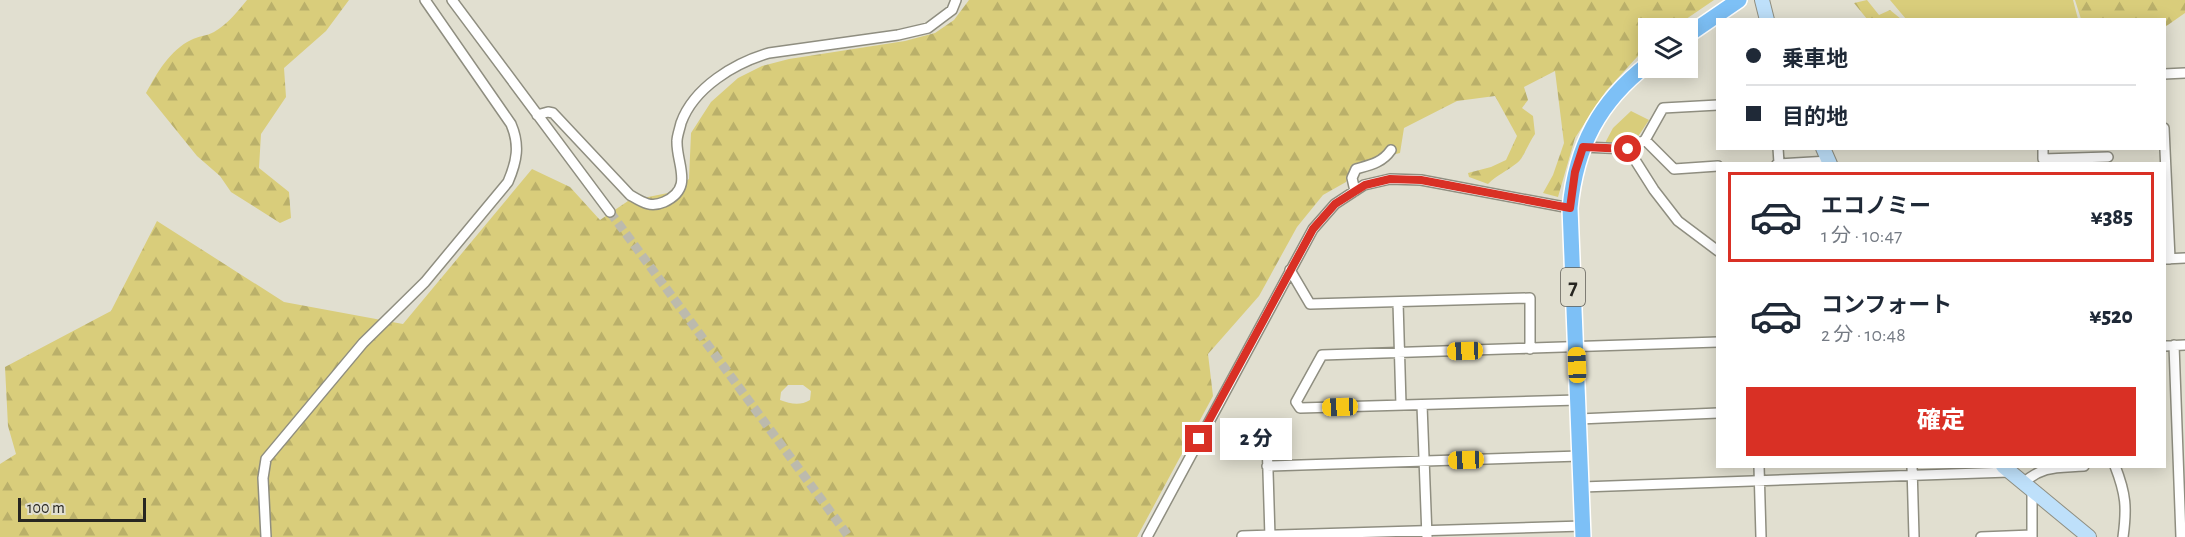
<!DOCTYPE html>
<html lang="ja">
<head>
<meta charset="utf-8">
<style>
	:root { --surface:#fff; --page:#f2f2f3; --text:#1f2937; --muted:#747a83; --line:#e0e1e3; --accent:#d93025 }
	body { margin:0; font-family:"Alegreya Sans","Noto Sans JP",sans-serif; background:var(--page); color:var(--text); height:100vh; display:flex; flex-direction:column; font-size:22px; white-space:nowrap }
	* { box-sizing:border-box; margin:0 }
	p { font-size:20px; color:var(--muted) }
	.icon { flex:none; width:33px; height:33px; fill:none; stroke:currentColor; stroke-width:2; stroke-linecap:round; stroke-linejoin:round }
	.map { position:relative; flex:1; overflow:hidden }
	.drawer { position:absolute; left:1716px; top:162px; width:450px; height:306px; display:flex; flex-direction:column; background:var(--surface); border-radius:0px; box-shadow:0 3px 15px #0003 }
	.drawer>* { flex:none }
	.guide { position:absolute; left:1716px; top:18px; width:450px; height:132px; border-radius:0px; box-shadow:0 3px 15px #0003; display:grid; align-content:center; height:132px; padding:0 30px; background:var(--surface) }
	.controls { position:absolute; left:1638px; top:18px; display:grid; gap:12px }
	.controls a { display:grid; place-items:center; width:60px; height:60px; border-radius:0px; background:var(--surface); box-shadow:0 3px 15px #0003; font-size:30px }
	.scale { position:absolute; left:18px; bottom:15px; width:128px; box-sizing:border-box; padding-left:6px; border:3px solid #272621; border-top:0; font-size:16px; line-height:21px; white-space:nowrap; color:#272621; -webkit-text-stroke:4px #e1dfd0; paint-order:stroke }
	.end { position:absolute; width:27px; height:27px; margin:-14px; border:8px solid #d93025; background:#fff; box-shadow:0 0 0 3px #fff }
	.from { border-radius:50% }
	.bubble { position:absolute; height:42px; border-radius:0px; background:var(--surface); box-shadow:0 3px 15px #0003; font-size:20px; font-weight:800; line-height:42px; text-align:center }
	.car { position:absolute; width:18px; height:36px; margin:-18px -9px; border-radius:8px; box-shadow:0 0 4px 2px #0007; background:linear-gradient(#f5c518 24%,#345 0 40%,#f5c518 0 76%,#345 0 86%,#f5c518 0) }
	.guide b { display:flex; align-items:center; gap:21px; height:57px; font-size:22px }
	.guide b+b { border-top:2px solid var(--line) }
	.guide i { width:15px; height:15px; background:var(--text) }
	ul { padding:10px 0 0; list-style:none }
	li { display:flex; align-items:center; gap:18px; height:90px; margin:0 12px 9px; padding:0 18px; border:3px solid transparent; border-radius:0px }
	li div { flex:1 }
	li b { display:block; font-size:22px }
	li em { font-style:normal; font-weight:800 }
	li.current { border-color:var(--accent) }
	li>.icon { width:54px; height:54px; stroke-width:1.5 }
	.button { display:flex; gap:12px; margin-top:auto; padding:12px 30px }
	.button a { flex:1; height:69px; border-radius:0px; background:var(--accent); color:#fff; font-size:24px; font-weight:800; line-height:69px; text-align:center }
	.map>svg:first-child { display:block }
	.green { fill:#d9cd7b }
	.forest { fill:url(#forest-firs); fill-rule:evenodd }
	.lines { fill:none; stroke-linecap:round; stroke-linejoin:round }
	.street-tunnel { stroke:#bcbaad; stroke-width:9; stroke-dasharray:9 4.5; stroke-linecap:butt }
	.street-casing { stroke:#8f8e80; stroke-width:12 }
	.secondary-casing { stroke:#8f8e80; stroke-width:16 }
	.primary-casing { stroke:#fff; stroke-width:18 }
	.street { stroke:#fff; stroke-width:9 }
	.secondary { stroke:#bee0fa; stroke-width:14 }
	.primary { stroke:#7dc0f6; stroke-width:15 }
	.route { stroke:#d93025; stroke-width:8 }
	.labels { text-anchor:middle; dominant-baseline:central; stroke-width:6; stroke-linejoin:round; paint-order:stroke }
	.shield { fill:#e1dfd0; stroke:#5f5e56; stroke-width:1.5 }
	.shield-label { font-size:22px; font-weight:bold; fill:#272621 }
</style>
</head>
<body>
<div class="map">
<svg width="2185" height="537" viewBox="0 0 2185 537">
	<defs>
		<pattern id="forest-firs" width="22" height="20" patternUnits="userSpaceOnUse" patternTransform="scale(1.5)"><rect width="22" height="20" fill="#d9cd7b"/><path d="M5 1l3.5 6h-7zM16 11l3.5 6h-7z" fill="#bab06a"/></pattern>
	</defs>
	<rect width="100%" height="100%" fill="#e1dfd0"/>
	<path class="green" d="M1890 0H2073L2078 19H1906Z
		M1631 111 1649 120 1635 141 1605 143 1613 128Z"/>
	<path class="forest" d="M247 0H349L326 31 284 68 286 97 261 134 259 168 289 192 291 218 280 223 231 192 220 176 197 156 146 93C157 73 170 50 191 40 198 36 207 36 214 32 228 24 237 12 247 0Z
		M969 0H1714L1673 28H1648V45L1606 91 1575 138 1558 197 1543 193 1553 175 1564 143 1555 71 1524 87 1528 100 1522 108 1533 116 1535 134C1529 142 1523 159 1517 163 1507 171 1497 175 1488 184L1469 177 1468 173 1491 167 1506 160 1517 136 1495 96 1457 101 1404 128 1400 153 1353 164 1346 182 1323 195 1297 227 1259 296 1208 354 1213 396 1137 537H0V464L16 454 8 426 5 367 111 311 157 221 284 302 403 324 532 169 570 187 600 220 628 201 668 193 689 179 691 133 711 102 738 78 762 66 789 59 905 41 935 33 954 20ZM788 385H803L811 391 810 400C800 406 791 404 780 400L781 392Z
		M1867 0 1879 15 1890 10 1901 19H1867L1854 3Z
		M2075 0H2185V13L2165 27 2164 20 2081 19Z"/>
	<g class="lines">
		<path class="street-tunnel" d="M610 212 849 537"/>
		<defs>
			<path id="street" d="M452 0 610 212
				M2164 74 2185 73
				M537 115 548 112 553 113 630 195C642 202 650 208 664 202 695 188 676 164 677 141 677 136 680 128 681 123 694 87 735 63 769 53L898 35 928 28 952 10 956 0
				M2164 128 2170 259
				M1645 140 1674 169 1718 166
				M1583 147 1628 149 1654 190 1678 221 1718 251
				M1778 148 1779 163
				M2043 148V159L2108 157
				M1628 149 1645 140 1663 108 1718 105
				M1777 164 1829 161
				M1355 191 1352 178 1356 169C1370 165 1382 163 1391 150
				M2164 259 2185 258
				M1290 270 1310 304 1530 298V349
				M1398 302 1401 405
				M2174 345 2181 537
				M2164 346 2185 345
				M1578 400 1300 408 1296 402 1322 355 1718 342
				M1422 405 1427 537
				M1579 419 1718 413
				M1267 439 1270 537
				M1267 466 1580 456
				M1759 466 1761 537
				M1912 466 1914 537
				M2115 466C2126 494 2127 508 2123 537
				M2022 484C2043 465 2057 468 2084 466
				M1582 487 2009 472
				M1242 536 1583 526
				M266 537 263 478 266 459 363 343 425 282 508 182C517 161 520 145 511 124L425 0
				M1147 537 1313 229 1335 204 1364 185 1390 179 1421 180 1570 208
				M1981 537 2032 535
				M2032 537V492"/>
			<path id="secondary" d="M1762 0 1767 20
				M1823 148 1830 164
				M2003 466 2089 537"/>
			<path id="primary" d="M1688 35 1739 0
				M1583 537 1570 208C1576 146 1599 102 1648 64"/>
		</defs>
		<use href="#street" class="street-casing"/>
		<use href="#secondary" class="secondary-casing"/>
		<use href="#primary" class="primary-casing"/>
		<use href="#street" class="street"/>
		<use href="#secondary" class="secondary"/>
		<use href="#primary" class="primary"/>
	</g>
	<g class="lines">
		<path class="route" d="M1199 439 1313 229 1335 204 1365 185 1390 179 1421 180 1570 208 1575 172 1583 147 1628 149"/>
	</g>
	<g class="labels">
		<rect class="shield" x="1561" y="268" width="24" height="38" rx="4.5"/>
		<g class="shield-label">
			<text x="1573" y="287">7</text>
		</g>
	</g>
</svg>
<div class="controls">
<a><svg class="icon" aria-label="layers" viewBox="0 0 24 24"><path d="M12 4l9 5-9 5-9-5zM3 14l9 5 9-5"/></svg></a>
</div>
<div class="scale">100 m</div>
<i class="end from" style="left:1628px;top:149px"></i>
<i class="end" style="left:1199px;top:439px"></i>
<div class="bubble" style="left:1220px;top:418px;width:72px">2 分</div>
<i class="car" style="left:1465px;top:351px;rotate:268deg"></i>
<i class="car" style="left:1577px;top:365px;rotate:358deg"></i>
<i class="car" style="left:1340px;top:407px;rotate:268deg"></i>
<i class="car" style="left:1466px;top:460px;rotate:268deg"></i>
<div class="guide">
<b><i class="from"></i>乗車地</b>
<b><i></i>目的地</b>
</div>
<section class="drawer">
<ul>
<li class="current"><svg class="icon" aria-label="car" viewBox="0 0 24 24"><path d="M5 17H2v-5l4-1 3-4h7l3 4 3 1v5h-3M9 17h6M6 11h13"/><circle cx="7" cy="17" r="2"/><circle cx="17" cy="17" r="2"/></svg><div><b>エコノミー</b><p>1 分 · 10:47</p></div><em>¥385</em></li>
<li><svg class="icon" aria-label="car" viewBox="0 0 24 24"><path d="M5 17H2v-5l4-1 3-4h7l3 4 3 1v5h-3M9 17h6M6 11h13"/><circle cx="7" cy="17" r="2"/><circle cx="17" cy="17" r="2"/></svg><div><b>コンフォート</b><p>2 分 · 10:48</p></div><em>¥520</em></li>
</ul>
<div class="button"><a>確定</a></div>
</section>
</div>
</body>
</html>
